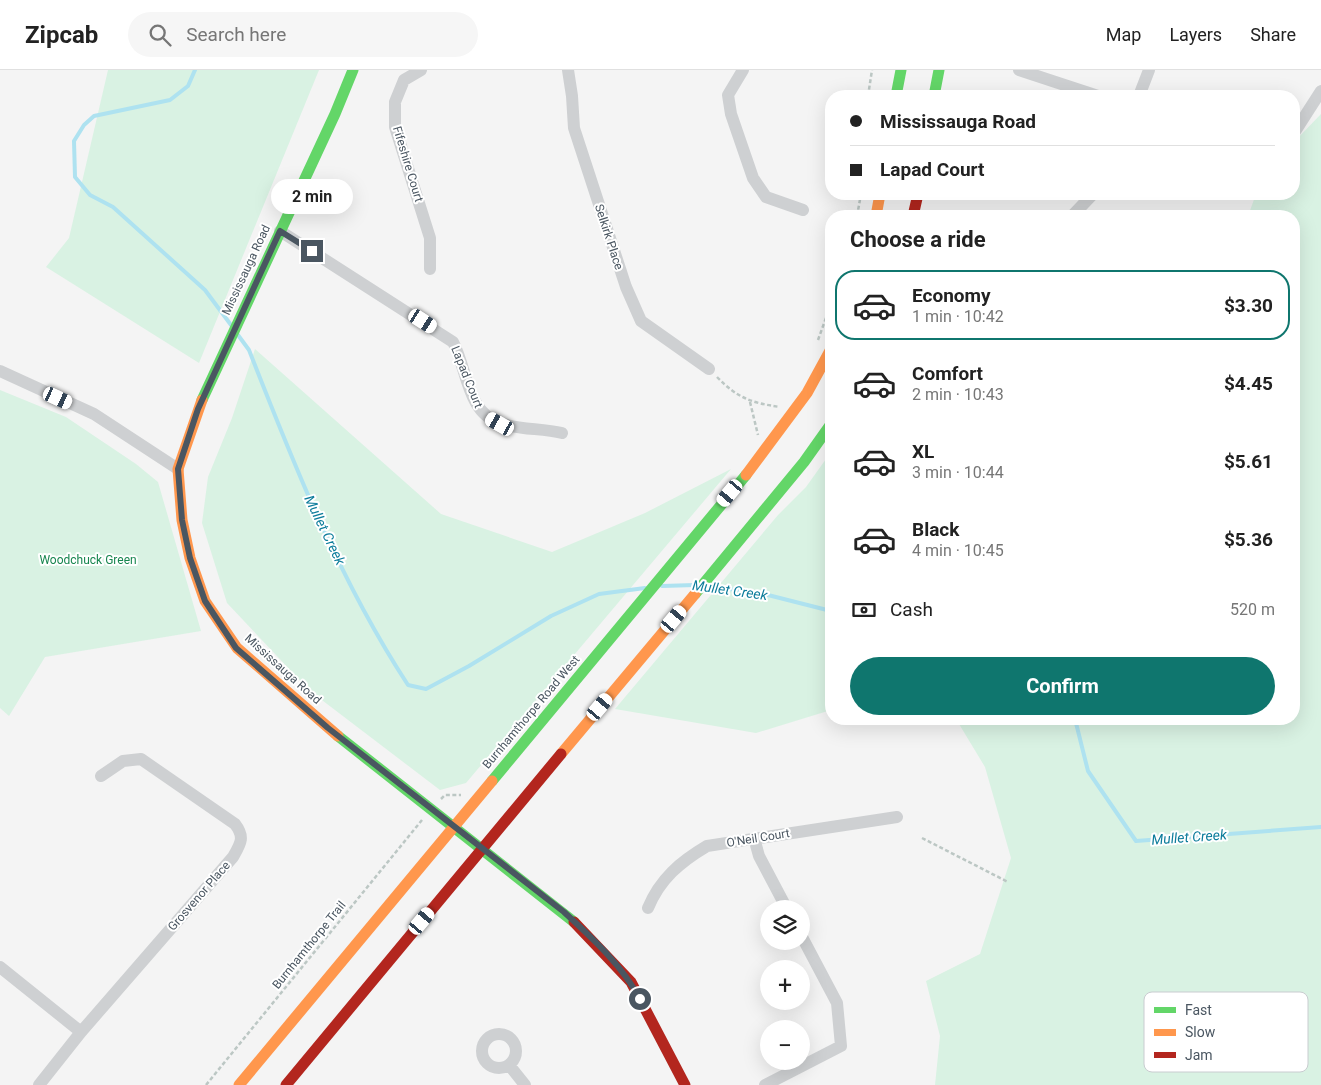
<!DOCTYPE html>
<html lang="en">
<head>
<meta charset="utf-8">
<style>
	:root { --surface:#fff; --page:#f6f6f6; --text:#222; --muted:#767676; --line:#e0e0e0; --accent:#0f766e }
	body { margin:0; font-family:Roboto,sans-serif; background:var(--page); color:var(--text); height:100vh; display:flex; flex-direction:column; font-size:19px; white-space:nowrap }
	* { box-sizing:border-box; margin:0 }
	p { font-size:16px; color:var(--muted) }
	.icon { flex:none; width:28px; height:28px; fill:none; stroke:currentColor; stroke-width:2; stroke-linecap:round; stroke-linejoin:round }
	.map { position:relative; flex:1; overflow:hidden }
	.side { position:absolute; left:825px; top:140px; width:475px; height:515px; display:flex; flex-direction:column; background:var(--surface); border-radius:20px; box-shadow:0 5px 20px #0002 }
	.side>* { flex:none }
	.hud { position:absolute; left:825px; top:20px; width:475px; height:110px; border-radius:20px; box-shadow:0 5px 20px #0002; display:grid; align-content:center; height:110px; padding:0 25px; background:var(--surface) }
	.fabs { position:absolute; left:760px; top:830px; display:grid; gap:10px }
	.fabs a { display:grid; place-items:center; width:50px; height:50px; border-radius:50%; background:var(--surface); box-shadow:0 5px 20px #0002; font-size:25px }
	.end { position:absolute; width:22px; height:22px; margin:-11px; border:6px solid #4a5661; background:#fff; box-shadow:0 0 0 2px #fff }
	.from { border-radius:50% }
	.bubble { position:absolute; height:35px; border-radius:18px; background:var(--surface); box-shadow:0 5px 20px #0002; font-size:16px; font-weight:700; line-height:35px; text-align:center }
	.car { position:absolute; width:15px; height:30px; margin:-15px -8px; border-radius:6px; box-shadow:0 0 4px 1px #0007; background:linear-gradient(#fff 24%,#345 0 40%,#fff 0 76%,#345 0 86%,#fff 0) }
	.hud b { display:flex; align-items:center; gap:18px; height:48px; font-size:19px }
	.hud b+b { border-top:1px solid var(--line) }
	.hud i { width:12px; height:12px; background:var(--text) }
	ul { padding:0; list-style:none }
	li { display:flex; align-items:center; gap:15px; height:70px; margin:0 10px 8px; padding:0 15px; border:2px solid transparent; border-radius:20px }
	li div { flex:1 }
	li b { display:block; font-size:19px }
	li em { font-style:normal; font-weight:700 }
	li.current { border-color:var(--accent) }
	li>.icon { width:45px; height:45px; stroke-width:1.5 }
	h2 { padding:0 25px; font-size:22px; line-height:60px }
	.pay { display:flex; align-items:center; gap:12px; height:55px; padding:0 25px; font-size:19px }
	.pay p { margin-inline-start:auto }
	.primary-button { display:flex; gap:10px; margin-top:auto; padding:10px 25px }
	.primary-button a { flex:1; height:58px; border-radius:30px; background:var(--accent); color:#fff; font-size:20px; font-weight:700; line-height:58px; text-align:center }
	header { display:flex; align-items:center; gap:30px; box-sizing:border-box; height:70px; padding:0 25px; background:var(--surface); border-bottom:1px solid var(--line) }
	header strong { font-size:24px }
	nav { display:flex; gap:28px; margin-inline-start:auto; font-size:18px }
	.search { width:350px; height:45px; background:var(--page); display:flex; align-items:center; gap:12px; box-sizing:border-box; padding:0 18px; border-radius:28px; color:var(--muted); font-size:19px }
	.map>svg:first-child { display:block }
	.green { fill:#d9f2e3 }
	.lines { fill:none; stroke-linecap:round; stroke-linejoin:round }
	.stream { stroke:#aee2f0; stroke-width:4 }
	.path { stroke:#bcc7c4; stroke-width:2.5; stroke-dasharray:4 2.5; stroke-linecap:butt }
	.street { stroke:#ced0d2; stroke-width:12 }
	.fast { stroke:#63d668; stroke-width:11 }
	.slow { stroke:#ff974d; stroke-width:11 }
	.jam { stroke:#b3261e; stroke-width:11 }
	.route { stroke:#4a5661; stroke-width:6 }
	.labels { text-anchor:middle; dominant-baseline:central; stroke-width:4; stroke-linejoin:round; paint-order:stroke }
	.street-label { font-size:12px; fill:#4a5661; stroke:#fff }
	.park-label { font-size:12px; fill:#17864f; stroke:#fff }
	.water-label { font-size:14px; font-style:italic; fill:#0c7c9b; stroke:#fff }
	.key { fill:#fff; stroke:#c9ccd0; stroke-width:1 }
	.key-label { font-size:14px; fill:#4a5661 }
</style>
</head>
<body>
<header>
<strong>Zipcab</strong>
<div class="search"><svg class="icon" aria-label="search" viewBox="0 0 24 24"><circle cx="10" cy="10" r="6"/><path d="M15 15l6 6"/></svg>Search here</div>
<nav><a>Map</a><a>Layers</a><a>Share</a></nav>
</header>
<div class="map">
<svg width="1321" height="1015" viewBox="0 0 1321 1015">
	<rect width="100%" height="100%" fill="#f4f4f4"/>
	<path class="green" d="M108 0H319L199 293 46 197 69 168Z
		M1321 44V1015H935L940 966 926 911 980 884 1011 788 985 697 956 649H1294V146H1248L1256 124H1294V72Z
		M255 279 441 444 552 482 645 443 731 399 466 713 440 720 310 621 227 533 202 453 208 407 232 348Z
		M0 320 66 347 136 394 158 412 201 561 45 587 9 646 0 638Z
		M831 382V640L756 663 615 639 778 445 806 417Z"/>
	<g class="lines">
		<path class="stream" d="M195 0 188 16 170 30 94 46 84 55 74 71 75 107 90 125 113 137 205 220 231 255
			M238 265 249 280C294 395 340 511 408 615L426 619 469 596 551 546 599 524 645 518
			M662 516 695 515
			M709 516 764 524 831 541
			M1075 649 1088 701 1136 771 1321 757"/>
		<path class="path" d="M868 26 872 0
			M857 146 861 124
			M818 270 831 234
			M717 307C737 328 752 333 780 337
			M750 332 758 365
			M441 729 445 725H461
			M922 768 1008 812
			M206 1015 422 750"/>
		<path class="street" d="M421 0 404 10 395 32V57L430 168V199
			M568 0 572 26 574 58 626 217 641 251 709 299
			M743 0 728 25 731 44 753 108 766 127 803 140
			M1019 0 1098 26
			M1139 26 1149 0
			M1294 63 1321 21
			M1072 146 1093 124
			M280 161 453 272C467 298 467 343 500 353 519 360 542 358 562 363
			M0 301 94 344 178 399
			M754 768 759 786 787 839
			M648 838C660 809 680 792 707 776L897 747
			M0 897 81 962
			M482 981a17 17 0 1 1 34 0a17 17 0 1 1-34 0Z
			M509 995 525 1015
			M39 1015 81 962 233 787C241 773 245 767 235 754L141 689 123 691 101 706
			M765 1015 841 976 837 933 801 865"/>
		<path class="fast" d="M896 26 901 0
			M934 26 939 0
			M202 330 335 44 353 0
			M695 524 804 392 831 354
			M338 666 574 852
			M492 711 746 405"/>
		<path class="slow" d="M876 146 880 124
			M202 330 178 399 182 450 190 488 205 531 237 578 338 666
			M746 405 807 323 831 279
			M561 684 695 524
			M239 1015 492 711"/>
		<path class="jam" d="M913 146 918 124
			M574 852 631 912 685 1015
			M286 1015 561 684"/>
	</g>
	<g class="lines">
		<path class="route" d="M312 181 280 161 198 339 178 399 182 450 190 488 205 531 236 578 328 658 564 842C592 868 622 895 640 929"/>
	</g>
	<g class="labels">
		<g class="street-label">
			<text transform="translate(408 94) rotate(73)">Fifeshire Court</text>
			<text transform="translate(609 167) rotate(72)">Selkirk Place</text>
			<text transform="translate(246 200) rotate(-65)">Mississauga Road</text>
			<text transform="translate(467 307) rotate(68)">Lapad Court</text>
			<text transform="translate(283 599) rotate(42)">Mississauga Road</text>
			<text transform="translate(531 642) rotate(-50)">Burnhamthorpe Road West</text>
			<text transform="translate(758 768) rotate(-9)">O'Neil Court</text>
			<text transform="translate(199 826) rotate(-49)">Grosvenor Place</text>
			<text transform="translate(309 875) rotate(-51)">Burnhamthorpe Trail</text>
		</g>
		<g class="park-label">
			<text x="88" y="490">Woodchuck Green</text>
		</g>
		<g class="water-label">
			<text transform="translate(325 460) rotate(64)">Mullet Creek</text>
			<text transform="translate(730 520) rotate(8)">Mullet Creek</text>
			<text transform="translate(1189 767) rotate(-4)">Mullet Creek</text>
		</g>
	</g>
	<rect x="1144" y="922" width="164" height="80" rx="8" class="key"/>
	<rect x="1154" y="937" width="22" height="6" fill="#63d668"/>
	<rect x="1154" y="959" width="22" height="7" fill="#ff974d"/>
	<rect x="1154" y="982" width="22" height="6" fill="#b3261e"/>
	<g class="key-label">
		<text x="1185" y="945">Fast</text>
		<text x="1185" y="967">Slow</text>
		<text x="1185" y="990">Jam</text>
	</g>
</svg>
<div class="fabs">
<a><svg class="icon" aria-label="layers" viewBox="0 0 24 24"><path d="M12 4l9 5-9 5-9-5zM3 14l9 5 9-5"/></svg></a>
<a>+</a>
<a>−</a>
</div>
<i class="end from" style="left:640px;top:929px"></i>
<i class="end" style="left:312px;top:181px"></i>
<div class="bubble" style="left:271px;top:109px;width:82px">2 min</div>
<i class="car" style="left:423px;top:251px;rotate:123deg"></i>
<i class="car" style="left:58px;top:328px;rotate:115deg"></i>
<i class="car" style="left:500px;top:354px;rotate:299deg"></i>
<i class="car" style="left:730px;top:423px;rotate:220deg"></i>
<i class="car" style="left:674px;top:549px;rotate:40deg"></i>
<i class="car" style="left:600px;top:637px;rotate:40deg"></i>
<i class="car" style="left:422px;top:851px;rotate:40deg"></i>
<div class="hud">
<b><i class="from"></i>Mississauga Road</b>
<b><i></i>Lapad Court</b>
</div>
<section class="side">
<h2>Choose a ride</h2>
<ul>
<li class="current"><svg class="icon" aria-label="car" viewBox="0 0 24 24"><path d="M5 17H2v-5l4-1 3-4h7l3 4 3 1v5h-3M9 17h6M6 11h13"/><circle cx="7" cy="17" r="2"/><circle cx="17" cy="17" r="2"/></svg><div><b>Economy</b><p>1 min · 10:42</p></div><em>$3.30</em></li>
<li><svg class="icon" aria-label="car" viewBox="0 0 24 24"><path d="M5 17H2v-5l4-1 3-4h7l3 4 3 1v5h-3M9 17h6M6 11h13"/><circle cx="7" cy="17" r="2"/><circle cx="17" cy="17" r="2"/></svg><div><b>Comfort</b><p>2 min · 10:43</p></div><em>$4.45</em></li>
<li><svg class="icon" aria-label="car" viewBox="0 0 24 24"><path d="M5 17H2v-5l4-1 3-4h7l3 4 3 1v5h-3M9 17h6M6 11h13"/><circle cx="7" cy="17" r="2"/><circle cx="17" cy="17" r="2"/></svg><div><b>XL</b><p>3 min · 10:44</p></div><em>$5.61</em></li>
<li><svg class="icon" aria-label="car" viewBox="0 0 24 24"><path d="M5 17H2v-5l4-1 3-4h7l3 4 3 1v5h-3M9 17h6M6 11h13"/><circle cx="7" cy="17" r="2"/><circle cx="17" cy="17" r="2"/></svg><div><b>Black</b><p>4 min · 10:45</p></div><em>$5.36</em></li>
</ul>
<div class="pay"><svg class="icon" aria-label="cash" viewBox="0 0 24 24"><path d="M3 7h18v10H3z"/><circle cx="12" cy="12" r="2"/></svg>Cash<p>520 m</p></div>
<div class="primary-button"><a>Confirm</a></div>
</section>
</div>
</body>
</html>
